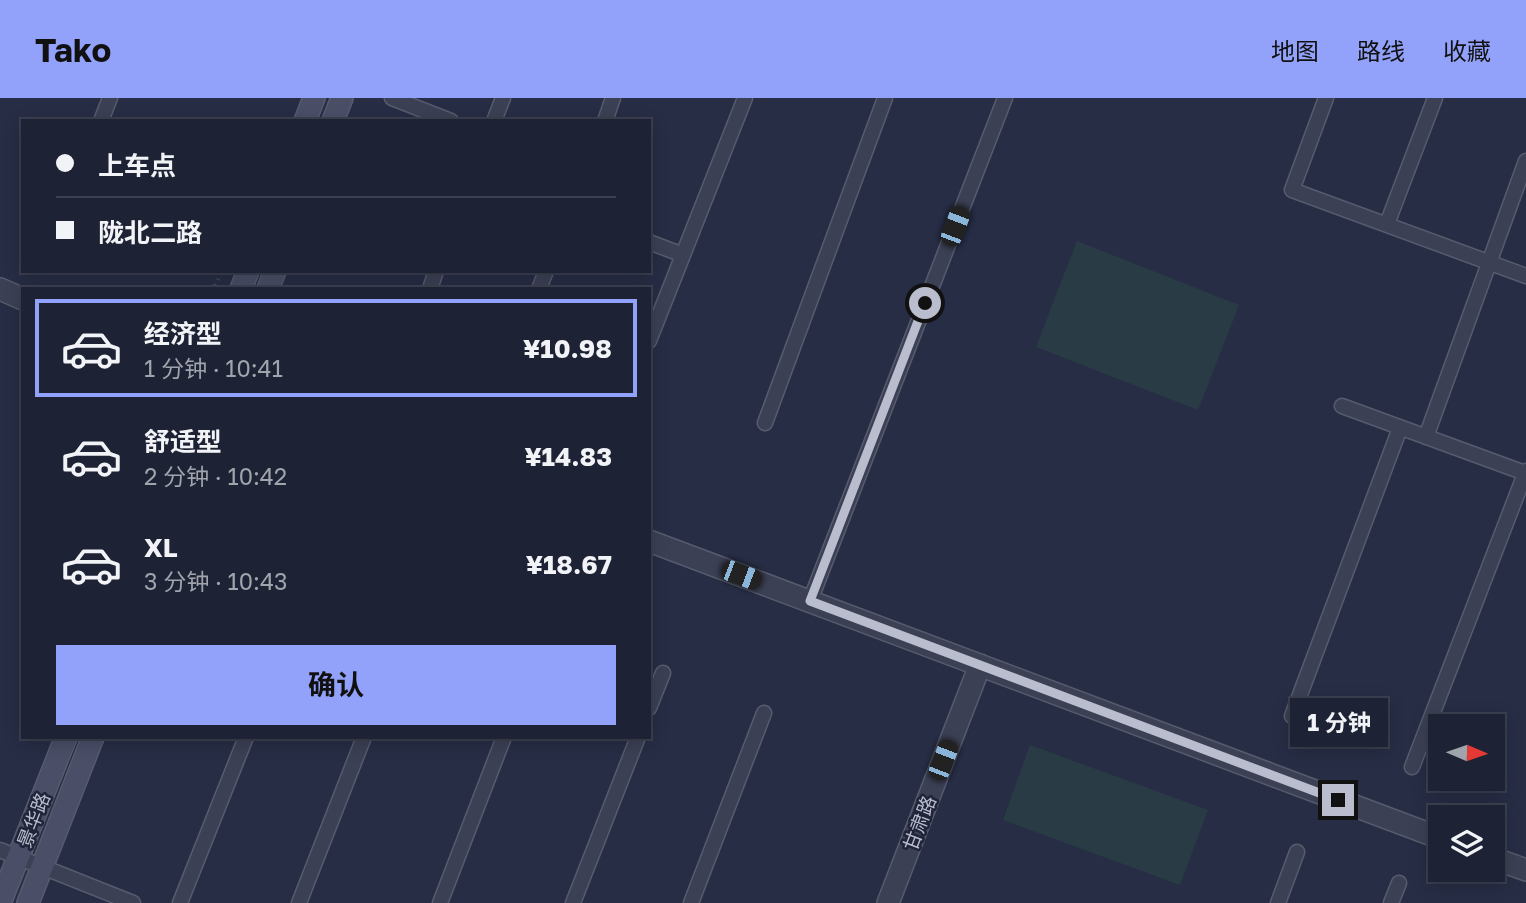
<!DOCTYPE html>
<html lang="zh">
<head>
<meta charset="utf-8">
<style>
	:root { --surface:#1d2234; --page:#2a2f40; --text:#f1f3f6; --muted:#a0a4ac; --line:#3b3f4f; --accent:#92a2fa }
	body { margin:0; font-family:"Golos Text","Noto Sans SC",sans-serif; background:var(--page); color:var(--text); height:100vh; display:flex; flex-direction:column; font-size:26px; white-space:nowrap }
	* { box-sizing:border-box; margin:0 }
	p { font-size:23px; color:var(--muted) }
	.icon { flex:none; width:38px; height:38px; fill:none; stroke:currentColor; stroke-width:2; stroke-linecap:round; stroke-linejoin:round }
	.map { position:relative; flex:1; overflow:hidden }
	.drawer { position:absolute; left:21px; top:189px; width:630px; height:452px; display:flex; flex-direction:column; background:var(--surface); border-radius:0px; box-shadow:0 4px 18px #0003,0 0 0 2px var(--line) }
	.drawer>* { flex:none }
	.top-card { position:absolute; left:21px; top:21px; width:630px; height:154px; border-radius:0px; box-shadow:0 4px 18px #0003,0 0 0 2px var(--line); display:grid; align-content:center; height:154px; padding:0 35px; background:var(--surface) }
	.needle { width:46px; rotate:92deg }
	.buttons { position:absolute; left:1428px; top:616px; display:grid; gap:14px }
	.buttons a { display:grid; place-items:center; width:77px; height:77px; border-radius:0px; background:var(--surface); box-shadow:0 4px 18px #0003,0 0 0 2px var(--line); font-size:35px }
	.end { position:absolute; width:32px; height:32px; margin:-16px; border:9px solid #babdcd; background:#111; box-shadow:0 0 0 4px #111 }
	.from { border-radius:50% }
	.bubble { position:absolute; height:49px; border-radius:0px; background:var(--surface); box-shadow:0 4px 18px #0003,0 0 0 2px var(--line); font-size:23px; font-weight:700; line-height:49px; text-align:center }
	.car { position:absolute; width:21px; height:42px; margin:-21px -10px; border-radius:9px; box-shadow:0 0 5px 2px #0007; background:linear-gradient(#222 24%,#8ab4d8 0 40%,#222 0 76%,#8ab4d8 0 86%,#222 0) }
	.top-card b { display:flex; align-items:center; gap:24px; height:66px; font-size:26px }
	.top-card b+b { border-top:2px solid var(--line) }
	.top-card i { width:18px; height:18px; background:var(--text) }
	ul { padding:12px 0 0; list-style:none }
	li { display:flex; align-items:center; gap:21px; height:98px; margin:0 14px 10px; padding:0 21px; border:4px solid transparent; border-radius:0px }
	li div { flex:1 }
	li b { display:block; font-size:26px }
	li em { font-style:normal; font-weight:700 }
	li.current { border-color:var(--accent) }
	li>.icon { width:63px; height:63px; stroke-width:1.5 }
	.action { display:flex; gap:14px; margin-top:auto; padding:14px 35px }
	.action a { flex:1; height:80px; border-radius:0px; background:var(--accent); color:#111; font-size:28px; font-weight:700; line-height:80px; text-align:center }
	header { display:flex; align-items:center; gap:42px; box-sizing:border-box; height:98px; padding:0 35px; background:var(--accent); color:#111 }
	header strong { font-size:33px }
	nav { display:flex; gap:38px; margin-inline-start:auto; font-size:24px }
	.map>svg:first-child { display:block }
	.green { fill:#293c45 }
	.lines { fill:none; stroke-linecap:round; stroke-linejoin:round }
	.service-casing { stroke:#575b6e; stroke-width:17 }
	.minor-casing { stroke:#575b6e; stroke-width:24 }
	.secondary-casing { stroke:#575b6e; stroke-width:24 }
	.path { stroke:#485961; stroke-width:4.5; stroke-dasharray:5 5; stroke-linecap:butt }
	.service { stroke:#3c4054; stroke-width:14 }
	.minor { stroke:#3c4054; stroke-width:21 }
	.secondary { stroke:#4a4e67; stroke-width:21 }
	.route { stroke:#babdcd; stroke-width:9 }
	.labels { text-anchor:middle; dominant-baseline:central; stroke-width:5; stroke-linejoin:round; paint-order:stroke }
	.street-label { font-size:19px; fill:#babdcd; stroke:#20253a }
</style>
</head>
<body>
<header>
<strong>Tako</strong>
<nav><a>地图</a><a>路线</a><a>收藏</a></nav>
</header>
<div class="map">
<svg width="1526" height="805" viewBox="0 0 1526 805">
	<rect width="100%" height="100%" fill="#272d45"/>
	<path class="green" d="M1077 143 1239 207 1198 312 1036 249Z
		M1030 647 1208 712 1180 787 1003 722Z"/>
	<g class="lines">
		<defs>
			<path id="service" d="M392 0 451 23
				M1326 0 1292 92 1526 178
				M101 23 110 0
				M494 23 503 0
				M605 23 613 0
				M1387 126 1435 0
				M649 144 683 157
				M430 191 436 173
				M539 191 546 173
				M649 243 745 0
				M1342 308 1525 375
				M765 325 885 0
				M1426 339 1526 63
				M810 503 1005 0
				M649 610 663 575
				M1292 618 1400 330
				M1412 669 1526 373
				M0 752 133 805
				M180 805 246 639
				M299 805 364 639
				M440 805 504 639
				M573 805 638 639
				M691 805 764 615
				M1278 805 1297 754
				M1391 805 1399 785"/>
			<path id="minor" d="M0 191 23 201
				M649 443 1440 740
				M1493 760 1526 772
				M888 805 980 567"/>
			<path id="secondary" d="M305 23 314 0
				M333 23 342 0
				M241 191 248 173
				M268 191 275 173
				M0 805 66 639
				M28 805 93 639"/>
		</defs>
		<use href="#service" class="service-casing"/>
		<use href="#minor" class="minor-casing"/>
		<use href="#secondary" class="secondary-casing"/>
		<path class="path" d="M214 191 218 181"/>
		<use href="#service" class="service"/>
		<use href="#minor" class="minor"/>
		<use href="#secondary" class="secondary"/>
	</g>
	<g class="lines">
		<path class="route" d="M925 205 810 503 1338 702"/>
	</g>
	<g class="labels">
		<g class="street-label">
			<text transform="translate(33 722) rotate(-69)">景华路</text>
			<text transform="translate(919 725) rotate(-69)">甘肃路</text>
		</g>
	</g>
</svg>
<div class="buttons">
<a><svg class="needle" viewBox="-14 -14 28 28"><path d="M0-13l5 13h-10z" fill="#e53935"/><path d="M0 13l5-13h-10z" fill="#a0a4ac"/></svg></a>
<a><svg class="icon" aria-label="layers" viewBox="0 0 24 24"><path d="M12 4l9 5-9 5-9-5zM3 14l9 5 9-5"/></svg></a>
</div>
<i class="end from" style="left:925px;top:205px"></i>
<i class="end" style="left:1338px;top:702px"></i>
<div class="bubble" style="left:1290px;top:600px;width:98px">1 分钟</div>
<i class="car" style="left:955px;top:128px;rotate:21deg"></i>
<i class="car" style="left:741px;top:477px;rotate:111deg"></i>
<i class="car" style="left:943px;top:662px;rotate:21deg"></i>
<div class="top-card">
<b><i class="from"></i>上车点</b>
<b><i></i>陇北二路</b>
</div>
<section class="drawer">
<ul>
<li class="current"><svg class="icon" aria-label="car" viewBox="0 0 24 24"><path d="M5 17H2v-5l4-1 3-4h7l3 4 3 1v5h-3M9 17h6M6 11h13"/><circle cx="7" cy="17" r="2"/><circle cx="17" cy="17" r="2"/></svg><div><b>经济型</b><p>1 分钟 · 10:41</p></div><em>¥10.98</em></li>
<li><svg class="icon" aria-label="car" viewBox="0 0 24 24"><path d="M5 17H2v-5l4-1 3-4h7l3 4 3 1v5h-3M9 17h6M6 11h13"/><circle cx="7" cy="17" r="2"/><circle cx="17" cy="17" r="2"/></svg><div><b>舒适型</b><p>2 分钟 · 10:42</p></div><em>¥14.83</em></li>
<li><svg class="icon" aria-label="car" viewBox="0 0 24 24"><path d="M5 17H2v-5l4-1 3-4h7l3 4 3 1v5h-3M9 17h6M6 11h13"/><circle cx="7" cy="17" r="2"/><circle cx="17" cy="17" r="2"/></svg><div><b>XL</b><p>3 分钟 · 10:43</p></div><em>¥18.67</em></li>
</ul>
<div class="action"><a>确认</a></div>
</section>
</div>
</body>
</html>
